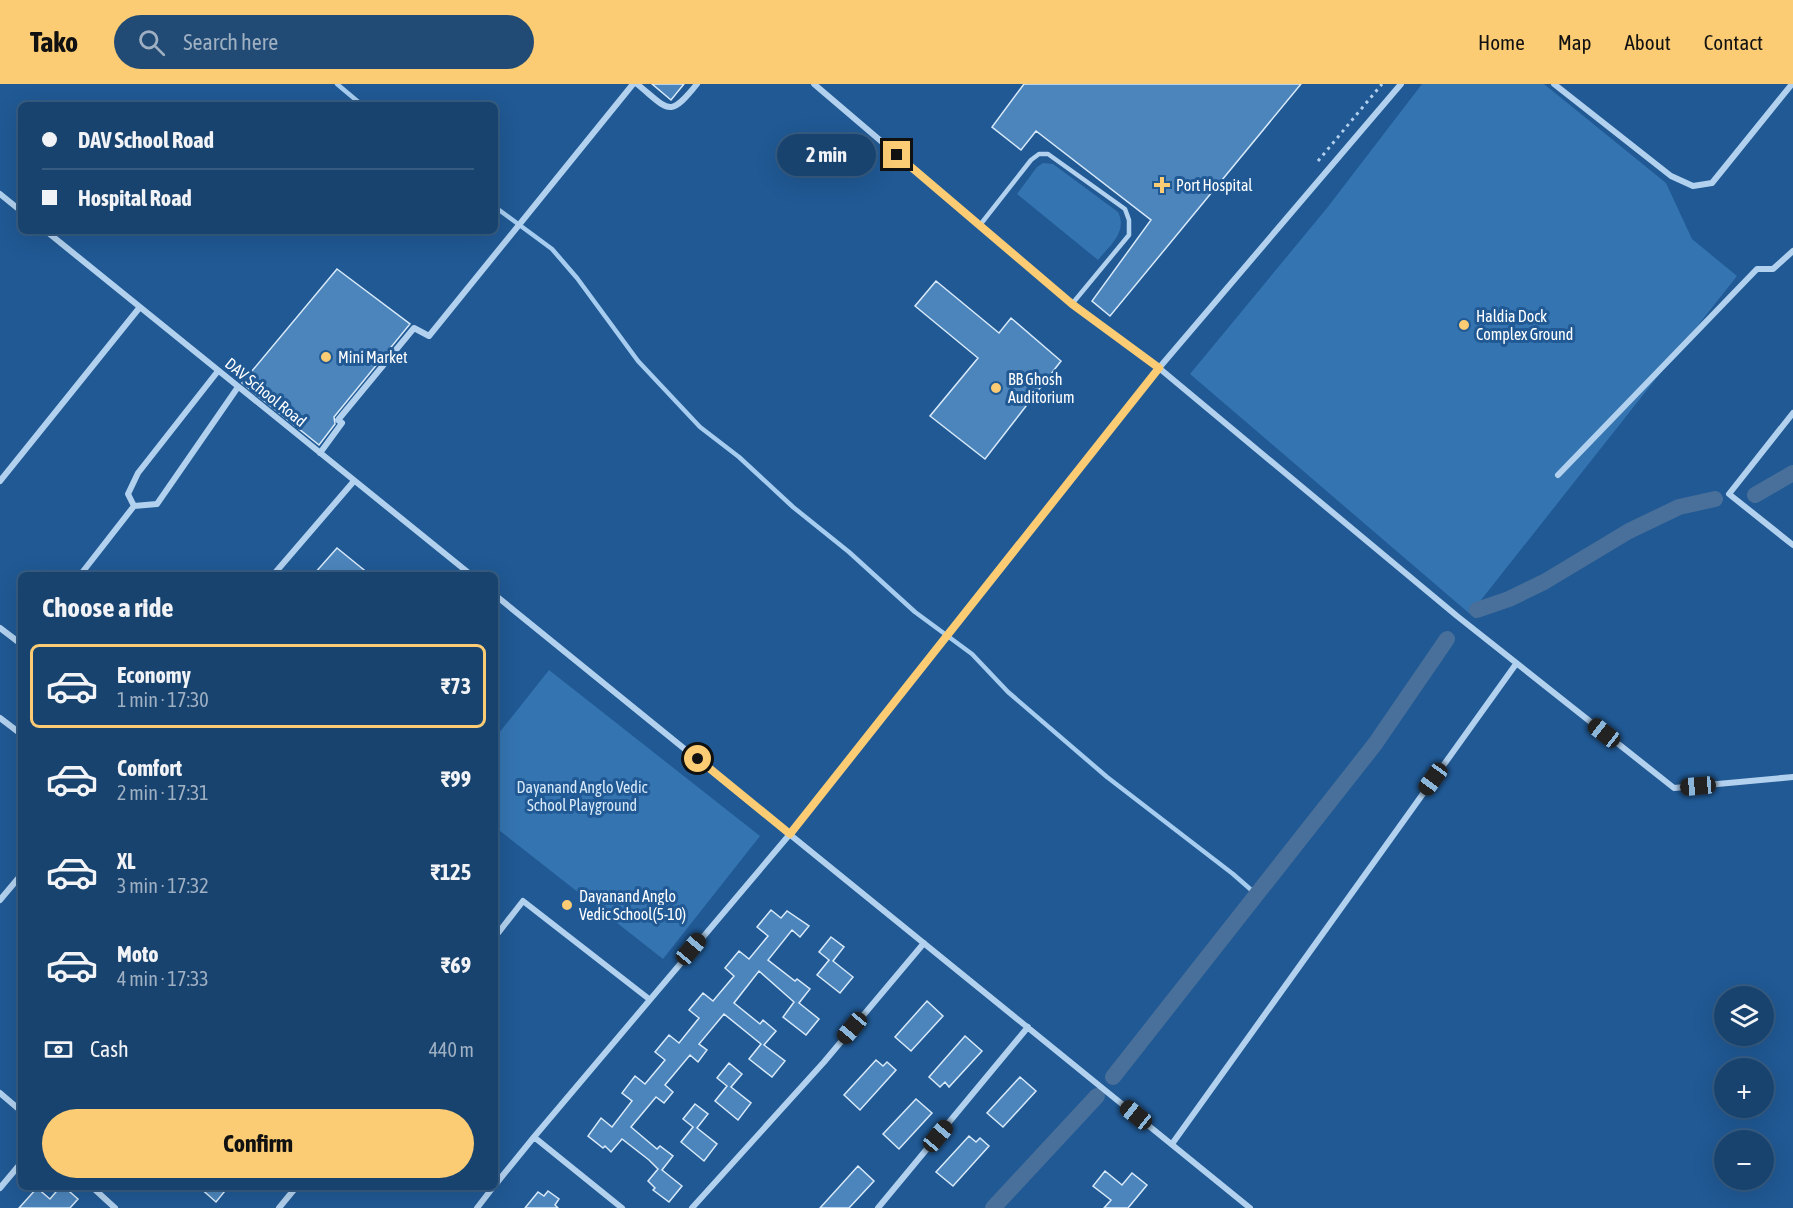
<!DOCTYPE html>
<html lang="en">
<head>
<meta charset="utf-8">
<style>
	:root { --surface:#18436f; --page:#214a74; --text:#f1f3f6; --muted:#9fb0c3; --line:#365c82; --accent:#fbcc73 }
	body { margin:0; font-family:"Asap Condensed",sans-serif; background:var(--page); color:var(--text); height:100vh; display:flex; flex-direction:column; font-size:22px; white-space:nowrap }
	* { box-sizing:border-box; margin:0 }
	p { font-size:20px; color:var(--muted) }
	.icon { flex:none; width:33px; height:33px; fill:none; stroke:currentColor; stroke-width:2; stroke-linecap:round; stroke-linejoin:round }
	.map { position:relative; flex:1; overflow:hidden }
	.details { position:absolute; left:18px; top:488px; width:480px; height:618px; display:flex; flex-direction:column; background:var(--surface); border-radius:9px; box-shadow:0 6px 24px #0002,0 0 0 2px var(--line) }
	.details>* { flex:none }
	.guide { position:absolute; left:18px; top:18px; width:480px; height:132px; border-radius:9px; box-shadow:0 6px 24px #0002,0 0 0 2px var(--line); display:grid; align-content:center; height:132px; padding:0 24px; background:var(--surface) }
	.fabs { position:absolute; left:1714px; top:902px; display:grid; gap:12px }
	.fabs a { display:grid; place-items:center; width:60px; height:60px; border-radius:50%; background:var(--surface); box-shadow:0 6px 24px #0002,0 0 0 2px var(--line); font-size:30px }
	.end { position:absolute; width:27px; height:27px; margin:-14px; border:8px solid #fbcc73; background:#111; box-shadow:0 0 0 3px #111 }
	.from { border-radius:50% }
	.bubble { position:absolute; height:42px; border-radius:21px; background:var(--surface); box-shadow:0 6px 24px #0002,0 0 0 2px var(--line); font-size:20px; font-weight:700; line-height:42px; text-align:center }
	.car { position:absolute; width:18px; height:36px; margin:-18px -9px; border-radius:8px; box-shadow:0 0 4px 2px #0007; background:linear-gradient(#222 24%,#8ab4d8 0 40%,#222 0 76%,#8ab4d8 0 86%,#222 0) }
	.guide b { display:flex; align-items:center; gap:21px; height:57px; font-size:22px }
	.guide b+b { border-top:2px solid var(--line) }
	.guide i { width:15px; height:15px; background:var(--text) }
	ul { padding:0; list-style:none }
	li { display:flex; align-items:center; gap:18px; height:84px; margin:0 12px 9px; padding:0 12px; border:3px solid transparent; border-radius:9px }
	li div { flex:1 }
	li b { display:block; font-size:22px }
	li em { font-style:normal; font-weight:700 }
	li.selected { border-color:var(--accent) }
	li>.icon { width:54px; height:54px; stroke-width:1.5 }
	h2 { padding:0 24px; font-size:27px; line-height:72px }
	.pay { display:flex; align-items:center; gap:15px; height:66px; padding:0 24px; font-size:22px }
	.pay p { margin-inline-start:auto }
	.cta { display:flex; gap:12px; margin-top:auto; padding:12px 24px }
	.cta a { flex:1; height:69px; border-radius:36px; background:var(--accent); color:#111; font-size:24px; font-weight:700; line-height:69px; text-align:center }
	header { display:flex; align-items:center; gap:36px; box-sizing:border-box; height:84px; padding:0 30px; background:var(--accent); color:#111 }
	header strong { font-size:28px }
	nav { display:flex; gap:33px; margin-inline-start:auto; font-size:21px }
	.search { width:420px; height:54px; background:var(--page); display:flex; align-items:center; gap:15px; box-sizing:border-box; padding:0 21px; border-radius:33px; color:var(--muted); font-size:22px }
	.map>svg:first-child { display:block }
	.green { fill:#3474b1 }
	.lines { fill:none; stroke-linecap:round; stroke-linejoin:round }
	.stream { stroke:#a6ccef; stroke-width:4.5 }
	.canal { stroke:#49709a; stroke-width:16 }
	.building { fill:#4c85bc; stroke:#d8eafa; stroke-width:1.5 }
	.path { stroke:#b2d1ee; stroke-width:3; stroke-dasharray:3 4.5; stroke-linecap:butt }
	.lane { stroke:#b2d1ee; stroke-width:4.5 }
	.street { stroke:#b2d1ee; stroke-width:6 }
	.route { stroke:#fbcc73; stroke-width:8 }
	.poi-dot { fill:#fbcc73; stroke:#205994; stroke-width:2 }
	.labels { text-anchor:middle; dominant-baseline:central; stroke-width:6; stroke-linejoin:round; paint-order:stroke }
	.poi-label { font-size:16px; fill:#fff; stroke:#205994; text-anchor:start }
	.street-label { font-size:16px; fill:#fff; stroke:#205994 }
	.park-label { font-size:16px; fill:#d8eafa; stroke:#205994 }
</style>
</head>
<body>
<header>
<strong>Tako</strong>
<div class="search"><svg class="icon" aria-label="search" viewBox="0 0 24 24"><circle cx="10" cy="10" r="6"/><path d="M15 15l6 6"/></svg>Search here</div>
<nav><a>Home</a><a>Map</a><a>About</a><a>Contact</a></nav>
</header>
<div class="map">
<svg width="1793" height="1124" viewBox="0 0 1793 1124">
	<rect width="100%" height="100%" fill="#205994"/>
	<path class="green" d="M1422 0H1544L1666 99 1692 155 1737 192 1470 530 1190 290 1327 124Z
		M1043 79 1053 80 1118 128C1128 148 1110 161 1098 176L1017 110 1037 83Z
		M549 586 760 752 663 875 495 743V654Z"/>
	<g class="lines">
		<path class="stream" d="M337 0 362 21
			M495 123 552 165 577 194 638 277 700 343 739 373 793 423 849 468 915 528 972 570 1008 608 1107 693 1233 790 1257 811"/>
		<path class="canal" d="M1755 411 1793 389
			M1477 526 1509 515 1544 498 1629 447 1679 423 1715 415
			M1113 993 1375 660 1447 555
			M993 1124 1097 1012"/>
	</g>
	<path class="building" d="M652 0H684L671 16Z
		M1024 0H1301L1110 232 1092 217 1151 136 1036 47 1021 66 992 43Z
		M337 185 410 240 334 333 335 340 319 361 242 299Z
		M936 197 999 249 1011 234 1061 277 985 375 930 332 978 274 915 222Z
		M337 464 369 490H314Z
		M771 826 781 834 787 827 809 842 800 853 792 846 768 876 795 897 797 895 810 905 799 919 819 935 806 951 783 933 794 918 759 887 734 919 760 940 763 936 776 947 764 961 785 977 772 993 749 975 761 960 724 930 699 960 707 966 698 978 690 971 665 1001 673 1008 664 1019 656 1013 631 1043 657 1065 660 1062 673 1072 662 1086 682 1102 669 1118 653 1106 655 1104 648 1097 658 1085 649 1076 622 1055 611 1068 605 1062 603 1064 588 1052 601 1034 612 1043 632 1017 622 1009 635 992 645 1000 665 976 655 968 669 951 679 959 699 934 689 926 703 909 713 917 734 892 725 884 739 867 749 875 768 852 757 843Z
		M831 853 844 863 833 877 853 893 840 909 817 891 829 876 819 868Z
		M927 917 943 932 911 967 895 953Z
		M965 952 982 967 949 1003 945 998 940 1003 929 993Z
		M876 976 883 982 887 978 896 986 860 1026 844 1011Z
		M729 979 742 990 731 1003 751 1019 738 1036 715 1017 727 1002 717 994Z
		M1020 993 1036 1007 1003 1043 987 1029Z
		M916 1015 932 1029 899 1065 883 1050Z
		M695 1020 708 1030 697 1044 717 1060 704 1077 681 1058 693 1043 683 1035Z
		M969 1052 976 1058 980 1054 989 1062 953 1102 936 1088Z
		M858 1082 874 1097 849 1124H820Z
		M1105 1087 1122 1101 1132 1089 1147 1101 1128 1124H1104L1111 1116 1093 1102Z
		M61 1102H63L78 1115 70 1124H19L37 1104 50 1115Z
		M198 1102H229L216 1118Z
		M548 1107 559 1115 555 1121 558 1124H525L538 1108 544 1112Z"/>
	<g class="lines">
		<path class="path" d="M1318 77 1382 0"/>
		<path class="lane" d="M980 141 1031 76 1039 70H1048L1125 125 1129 136V151L1072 220"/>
		<path class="street" d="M637 0C669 26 669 35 697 0
			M814 0 1072 220 1159 284 1457 532 1674 704 1793 693
			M1554 0 1671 92 1693 102 1712 99 1792 0
			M0 110 21 127
			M46 147 470 490
			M1793 329 1729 410 1793 461
			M320 369 342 339 338 336 414 244 429 252 633 0
			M1558 391 1757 185H1773L1793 167
			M0 397 140 223
			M134 422 157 420 238 303
			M81 490 134 422 128 410 138 389 218 287
			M274 490 354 397
			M495 511 1250 1124
			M0 544 21 560
			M0 634 21 650
			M0 816 21 791
			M495 853 523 817 649 915
			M0 1009 21 1027
			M534 1053 790 750 1159 284 1401 0
			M1172 1060 1516 580
			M495 1101 534 1053 622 1124
			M91 1102 115 1124
			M0 1104 21 1079
			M279 1124 297 1102
			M477 1124 494 1102
			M692 1124 824 978 924 859
			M878 1124 1028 943"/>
	</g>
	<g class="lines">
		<path class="route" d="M698 675 790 750 1159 284 1072 220 897 71"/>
	</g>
	<g class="poi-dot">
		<path d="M1159 92h6v6h6v6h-6v6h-6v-6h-6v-6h6z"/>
		<circle cx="1464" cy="241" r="6"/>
		<circle cx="326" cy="273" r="6"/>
		<circle cx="996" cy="304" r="6"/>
		<circle cx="567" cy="821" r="6"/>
	</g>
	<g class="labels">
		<g class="poi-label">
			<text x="1176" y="101">Port Hospital</text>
			<text x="1476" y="232">Haldia Dock<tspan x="1476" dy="18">Complex Ground</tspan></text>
			<text x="338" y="273">Mini Market</text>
			<text x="1008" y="295">BB Ghosh<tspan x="1008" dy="18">Auditorium</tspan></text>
			<text x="579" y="812">Dayanand Anglo<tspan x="579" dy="18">Vedic School(5-10)</tspan></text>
		</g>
		<g class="street-label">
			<text transform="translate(266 308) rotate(39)">DAV School Road</text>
		</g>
		<g class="park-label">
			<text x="582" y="703">Dayanand Anglo Vedic<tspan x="582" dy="18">School Playground</tspan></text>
		</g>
	</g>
</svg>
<div class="fabs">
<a><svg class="icon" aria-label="layers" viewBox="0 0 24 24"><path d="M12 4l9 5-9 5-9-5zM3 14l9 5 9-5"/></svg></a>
<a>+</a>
<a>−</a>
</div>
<i class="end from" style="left:698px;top:675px"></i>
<i class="end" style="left:897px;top:71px"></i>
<div class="bubble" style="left:777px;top:50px;width:99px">2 min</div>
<i class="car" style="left:1604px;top:649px;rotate:308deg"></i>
<i class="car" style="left:1433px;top:695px;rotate:216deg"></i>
<i class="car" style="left:1698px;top:702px;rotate:265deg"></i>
<i class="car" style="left:691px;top:865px;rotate:40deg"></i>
<i class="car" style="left:852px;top:944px;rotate:220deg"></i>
<i class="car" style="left:1136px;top:1031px;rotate:309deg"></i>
<i class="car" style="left:938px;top:1052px;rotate:40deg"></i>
<div class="guide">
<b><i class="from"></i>DAV School Road</b>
<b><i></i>Hospital Road</b>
</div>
<section class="details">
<h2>Choose a ride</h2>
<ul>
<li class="selected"><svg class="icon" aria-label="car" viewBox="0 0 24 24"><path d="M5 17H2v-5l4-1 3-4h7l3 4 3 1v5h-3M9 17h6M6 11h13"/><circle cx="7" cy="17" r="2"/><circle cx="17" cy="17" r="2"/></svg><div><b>Economy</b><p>1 min · 17:30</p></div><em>₹73</em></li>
<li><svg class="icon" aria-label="car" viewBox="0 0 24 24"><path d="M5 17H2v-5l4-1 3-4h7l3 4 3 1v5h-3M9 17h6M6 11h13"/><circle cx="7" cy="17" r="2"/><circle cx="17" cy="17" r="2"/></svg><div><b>Comfort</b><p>2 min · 17:31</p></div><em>₹99</em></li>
<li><svg class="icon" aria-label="car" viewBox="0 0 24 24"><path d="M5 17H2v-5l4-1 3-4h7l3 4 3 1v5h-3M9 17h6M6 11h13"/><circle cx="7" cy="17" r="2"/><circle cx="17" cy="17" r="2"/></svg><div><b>XL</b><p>3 min · 17:32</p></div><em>₹125</em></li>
<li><svg class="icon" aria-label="car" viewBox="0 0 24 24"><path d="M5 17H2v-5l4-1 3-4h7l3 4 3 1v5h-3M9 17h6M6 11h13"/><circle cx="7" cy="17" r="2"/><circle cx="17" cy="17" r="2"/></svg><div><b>Moto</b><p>4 min · 17:33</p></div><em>₹69</em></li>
</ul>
<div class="pay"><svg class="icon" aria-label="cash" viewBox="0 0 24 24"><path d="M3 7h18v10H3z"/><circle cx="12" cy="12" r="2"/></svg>Cash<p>440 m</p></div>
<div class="cta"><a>Confirm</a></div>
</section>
</div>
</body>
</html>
